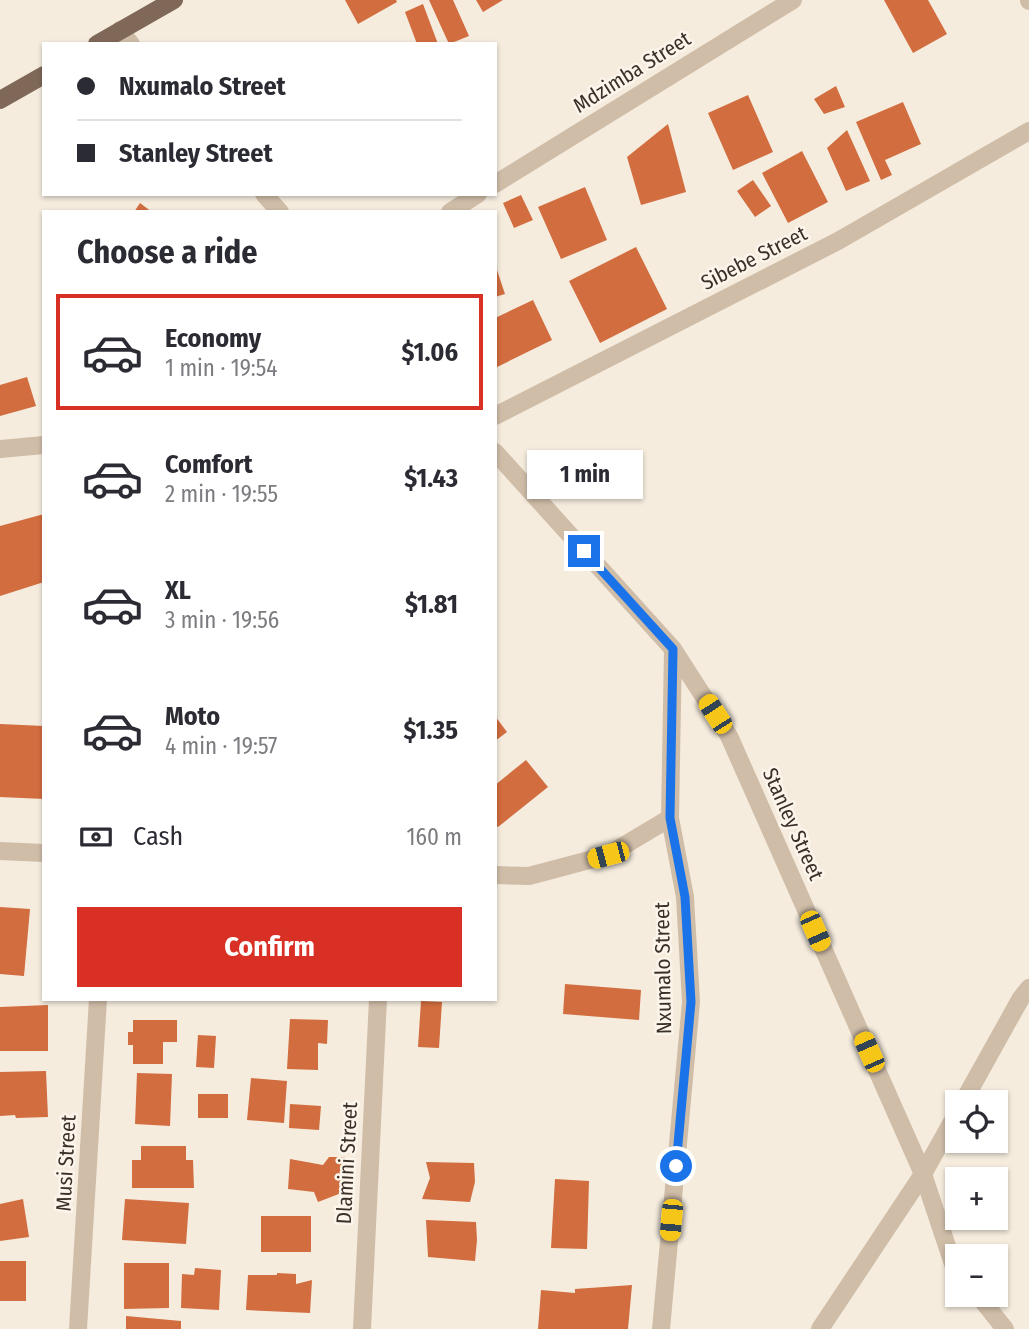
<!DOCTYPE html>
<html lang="en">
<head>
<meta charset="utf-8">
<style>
	:root { --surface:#fff; --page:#f7f7f7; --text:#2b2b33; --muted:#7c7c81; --line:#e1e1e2; --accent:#d93025 }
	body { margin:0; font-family:"Fira Sans Condensed",sans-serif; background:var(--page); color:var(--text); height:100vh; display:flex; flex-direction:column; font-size:26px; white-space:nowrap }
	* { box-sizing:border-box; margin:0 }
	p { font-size:23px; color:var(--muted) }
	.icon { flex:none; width:38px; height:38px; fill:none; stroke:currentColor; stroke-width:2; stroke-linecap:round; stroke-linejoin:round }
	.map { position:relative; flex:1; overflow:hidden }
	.side { position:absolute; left:42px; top:210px; width:455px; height:791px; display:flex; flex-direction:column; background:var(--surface); border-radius:0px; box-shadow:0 2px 5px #0004 }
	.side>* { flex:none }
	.hud { position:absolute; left:42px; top:42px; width:455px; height:154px; border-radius:0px; box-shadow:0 2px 5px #0004; display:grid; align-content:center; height:154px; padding:0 35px; background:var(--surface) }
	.controls { position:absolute; left:945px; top:1090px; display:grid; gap:14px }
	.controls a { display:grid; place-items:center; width:63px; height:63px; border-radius:0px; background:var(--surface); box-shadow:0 2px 5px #0004; font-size:35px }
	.end { position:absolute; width:32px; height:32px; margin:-16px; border:9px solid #1a73e8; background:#fff; box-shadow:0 0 0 4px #fff }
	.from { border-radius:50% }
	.bubble { position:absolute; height:49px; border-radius:0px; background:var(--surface); box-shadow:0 2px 5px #0004; font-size:23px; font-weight:700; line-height:49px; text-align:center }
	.car { position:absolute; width:21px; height:42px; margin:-21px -10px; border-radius:9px; box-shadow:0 0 5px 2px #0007; background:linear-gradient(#f5c518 24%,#345 0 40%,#f5c518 0 76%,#345 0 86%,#f5c518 0) }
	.hud b { display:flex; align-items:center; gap:24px; height:66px; font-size:26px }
	.hud b+b { border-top:2px solid var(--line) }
	.hud i { width:18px; height:18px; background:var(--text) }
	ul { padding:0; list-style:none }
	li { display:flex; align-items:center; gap:21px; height:116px; margin:0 14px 10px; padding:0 21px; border:4px solid transparent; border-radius:0px }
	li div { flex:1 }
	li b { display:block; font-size:26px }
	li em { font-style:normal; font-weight:700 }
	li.active { border-color:var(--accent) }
	li>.icon { width:63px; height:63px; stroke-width:1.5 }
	h2 { padding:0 35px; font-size:32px; line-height:84px }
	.pay { display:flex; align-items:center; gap:18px; height:77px; padding:0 35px; font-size:26px }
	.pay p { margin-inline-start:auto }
	.primary-button { display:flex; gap:14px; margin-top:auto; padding:14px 35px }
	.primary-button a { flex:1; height:80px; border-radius:0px; background:var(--accent); color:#fff; font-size:28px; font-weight:700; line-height:80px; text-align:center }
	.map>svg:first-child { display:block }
	.building { fill:#d26d3f }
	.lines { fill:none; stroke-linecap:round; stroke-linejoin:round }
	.minor { stroke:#cfbda8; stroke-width:18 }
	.major { stroke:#7f6858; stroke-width:18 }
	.route { stroke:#1a73e8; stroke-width:9 }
	.labels { text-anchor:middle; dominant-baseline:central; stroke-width:5; stroke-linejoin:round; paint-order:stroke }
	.street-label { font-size:21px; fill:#3b3029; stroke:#fcf5eb }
</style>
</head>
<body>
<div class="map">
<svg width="1029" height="1329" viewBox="0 0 1029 1329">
	<rect width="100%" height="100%" fill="#f5ecde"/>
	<path class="building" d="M345 0H396L397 2 358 24Z
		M429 0H453L469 36 449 44Z
		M476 0H503L483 12Z
		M884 0H928L947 34 913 53Z
		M423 4 438 44H417L405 12Z
		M836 86 845 107 824 114 814 99Z
		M748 95 773 152 733 170 708 113Z
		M903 102 921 144 885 160 892 175 881 180 856 122Z
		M668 124 686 192 641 205 627 157Z
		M847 130 870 181 846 191 827 148Z
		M802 151 828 202 788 223 762 173Z
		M753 180 771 206 755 217 737 191Z
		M585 187 607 240 561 259 538 207Z
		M521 195 533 220 514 228 503 203Z
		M140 203 152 212H134Z
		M636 247 667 309 600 343 569 281Z
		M495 264 505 294 495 297Z
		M533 300 552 340 495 368V318Z
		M27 377 36 406 0 416V385Z
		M44 514V582L0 596V526Z
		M495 716 507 732 495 741Z
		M0 724 44 726V799L0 797Z
		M526 760 548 787 498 827 495 824V785Z
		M0 907 30 909 24 976 0 974Z
		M565 984 641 990 639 1020 563 1014Z
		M421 1001 442 1002 439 1048 418 1047Z
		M48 1005V1051H0V1007Z
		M290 1019 328 1020 327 1044 318 1043V1070L287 1069Z
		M133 1020H177V1042H163V1064H133V1045H128V1032H133Z
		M198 1035 216 1036 214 1068 196 1067Z
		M46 1071 48 1117 16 1118 15 1115 0 1116V1072Z
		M137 1073 172 1074 170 1126 135 1124Z
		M251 1078 287 1081 284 1123 247 1120Z
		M198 1094H228V1118H198Z
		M290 1104 321 1106 319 1130 289 1128Z
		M141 1146H186V1160H193L194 1188H132V1160H141Z
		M329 1157H345L344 1192 318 1202 314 1192 288 1189 290 1159 323 1165Z
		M426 1162 474 1163 475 1182 470 1202 422 1199 430 1178Z
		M555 1179 589 1181 587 1249 551 1248Z
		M23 1199 29 1237 0 1241V1204Z
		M125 1199 189 1203 186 1244 122 1240Z
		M261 1216H311V1252H261Z
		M426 1220 476 1222 477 1240 475 1261 428 1257Z
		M0 1261H26V1301H0Z
		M124 1263H169V1308L124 1309Z
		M195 1268 221 1270 219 1310 181 1308 182 1274 194 1275Z
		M277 1273 296 1274V1284L312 1280 310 1313 246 1310 248 1275H277Z
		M632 1285 628 1329H538L541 1290 575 1293V1289Z
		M126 1316 181 1321V1329H126Z"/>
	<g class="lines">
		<path class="minor" d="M1029 0V1
			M120 30 131 44
			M495 184 793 0
			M264 194 280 212
			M450 212 478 194
			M495 416 838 241 1029 131
			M0 449 44 445
			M495 452 673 649 729 736 923 1174 953 1264 957 1270
			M0 851 44 853
			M495 875 529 876 608 855 670 818
			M963 1102 1021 998 1029 988
			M978 1295 1005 1329
			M78 1329 98 999
			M362 1329 378 999
			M661 1329 691 1002 685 897 670 818 673 649
			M820 1329 923 1174 957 1113"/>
		<path class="major" d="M97 44 174 0
			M0 100 44 75"/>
	</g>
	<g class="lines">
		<path class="route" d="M584 551 673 649 670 818 685 897 691 1002 676 1166"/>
	</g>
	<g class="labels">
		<g class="street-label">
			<text transform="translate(632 72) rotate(-32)">Mdzimba Street</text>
			<text transform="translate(754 258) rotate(-27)">Sibebe Street</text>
			<text transform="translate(793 824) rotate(66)">Stanley Street</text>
			<text transform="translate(663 968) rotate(-91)">Nxumalo Street</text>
			<text transform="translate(66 1163) rotate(-87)">Musi Street</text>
			<text transform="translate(347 1163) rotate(-87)">Dlamini Street</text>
		</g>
	</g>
</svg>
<div class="controls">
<a><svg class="icon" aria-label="locate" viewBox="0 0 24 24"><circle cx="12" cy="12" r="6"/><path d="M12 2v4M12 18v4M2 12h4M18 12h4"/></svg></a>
<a>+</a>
<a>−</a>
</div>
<i class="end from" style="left:676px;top:1166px"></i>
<i class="end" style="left:584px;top:551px"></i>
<div class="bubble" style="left:527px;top:450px;width:116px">1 min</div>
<i class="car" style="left:715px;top:714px;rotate:327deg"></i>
<i class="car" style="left:608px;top:855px;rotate:255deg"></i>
<i class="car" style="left:815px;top:931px;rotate:156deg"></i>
<i class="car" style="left:869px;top:1052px;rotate:336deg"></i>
<i class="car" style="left:671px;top:1220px;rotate:185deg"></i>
<div class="hud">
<b><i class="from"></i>Nxumalo Street</b>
<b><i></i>Stanley Street</b>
</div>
<section class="side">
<h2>Choose a ride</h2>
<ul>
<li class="active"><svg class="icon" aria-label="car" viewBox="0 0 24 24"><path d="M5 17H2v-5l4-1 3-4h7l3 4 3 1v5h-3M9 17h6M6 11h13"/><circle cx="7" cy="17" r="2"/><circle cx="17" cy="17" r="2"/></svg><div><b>Economy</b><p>1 min · 19:54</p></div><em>$1.06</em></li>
<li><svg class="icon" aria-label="car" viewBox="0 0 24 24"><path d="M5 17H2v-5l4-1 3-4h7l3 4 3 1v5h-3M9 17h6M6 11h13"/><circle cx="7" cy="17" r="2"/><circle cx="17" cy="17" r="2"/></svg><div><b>Comfort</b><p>2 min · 19:55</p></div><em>$1.43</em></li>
<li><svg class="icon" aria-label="car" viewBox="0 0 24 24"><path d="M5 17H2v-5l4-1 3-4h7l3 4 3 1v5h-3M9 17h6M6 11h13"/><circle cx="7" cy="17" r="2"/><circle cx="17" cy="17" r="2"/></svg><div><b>XL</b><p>3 min · 19:56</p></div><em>$1.81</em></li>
<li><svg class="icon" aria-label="car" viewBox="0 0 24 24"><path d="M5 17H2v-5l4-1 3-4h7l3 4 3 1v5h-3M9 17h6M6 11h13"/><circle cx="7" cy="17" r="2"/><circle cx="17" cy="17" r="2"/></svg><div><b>Moto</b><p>4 min · 19:57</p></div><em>$1.35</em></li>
</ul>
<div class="pay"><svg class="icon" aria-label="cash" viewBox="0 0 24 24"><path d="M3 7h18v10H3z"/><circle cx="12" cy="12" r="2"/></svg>Cash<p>160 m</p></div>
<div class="primary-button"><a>Confirm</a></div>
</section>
</div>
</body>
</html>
